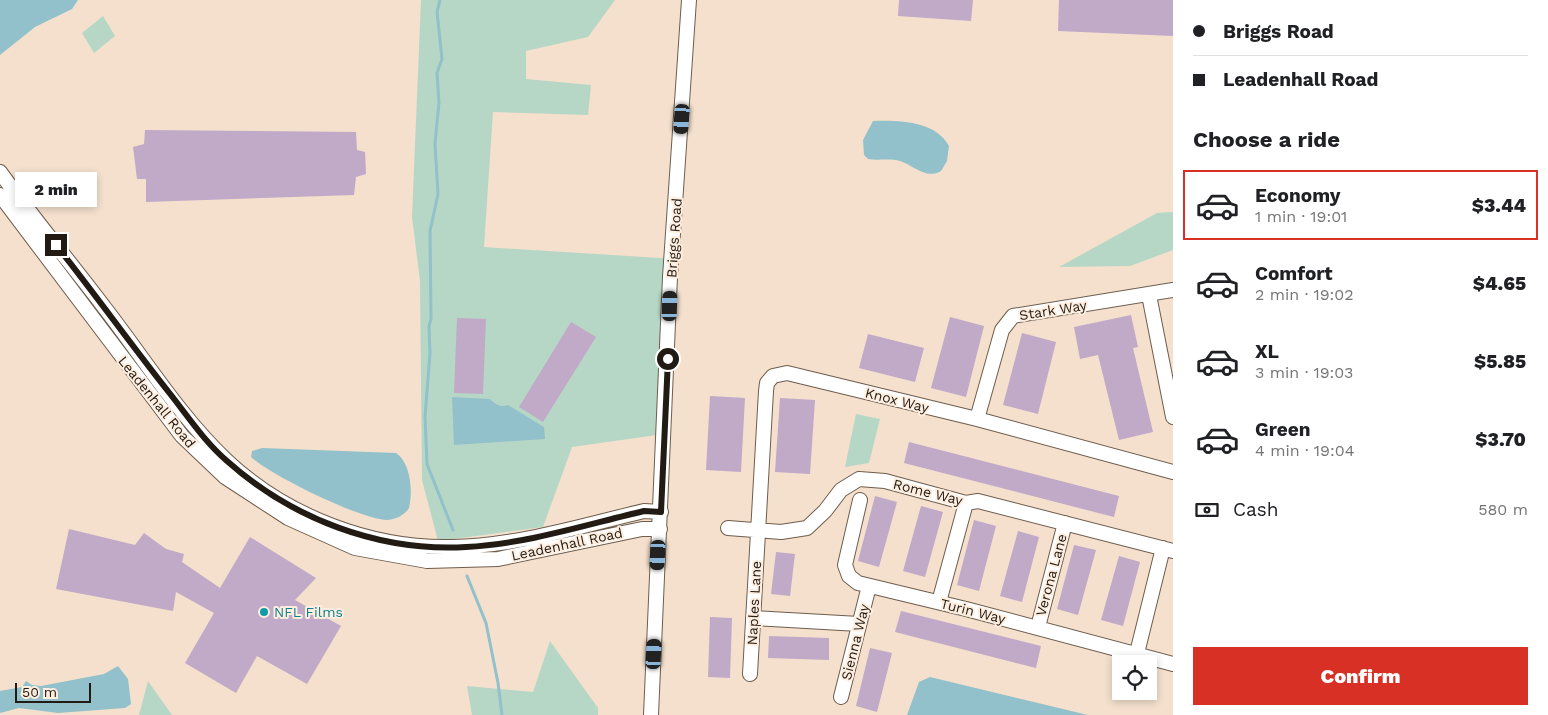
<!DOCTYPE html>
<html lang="en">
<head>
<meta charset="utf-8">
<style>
	:root { --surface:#fff; --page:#f6f6f6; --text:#202124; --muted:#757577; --line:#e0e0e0; --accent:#d93025 }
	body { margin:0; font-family:"Work Sans",sans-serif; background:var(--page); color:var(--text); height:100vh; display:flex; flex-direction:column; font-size:19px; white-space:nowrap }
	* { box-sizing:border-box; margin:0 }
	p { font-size:16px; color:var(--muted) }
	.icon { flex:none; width:28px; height:28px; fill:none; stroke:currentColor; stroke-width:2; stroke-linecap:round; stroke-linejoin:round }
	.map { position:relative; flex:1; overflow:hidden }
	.sheet { display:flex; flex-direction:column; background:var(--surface); width:375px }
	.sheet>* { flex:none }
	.top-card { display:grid; align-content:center; height:110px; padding:0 20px; background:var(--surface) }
	.controls { position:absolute; left:1112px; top:655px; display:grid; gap:10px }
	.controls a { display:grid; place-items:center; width:45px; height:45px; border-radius:0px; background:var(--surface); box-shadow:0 2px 8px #0003; font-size:25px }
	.scale { position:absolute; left:15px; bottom:12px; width:76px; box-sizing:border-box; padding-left:5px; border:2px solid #221b14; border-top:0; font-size:14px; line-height:18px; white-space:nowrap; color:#221b14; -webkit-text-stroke:4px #feeedf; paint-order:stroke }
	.end { position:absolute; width:22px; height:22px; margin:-11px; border:6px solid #221b14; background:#fff; box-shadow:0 0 0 2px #fff }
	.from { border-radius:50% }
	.bubble { position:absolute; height:35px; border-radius:0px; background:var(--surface); box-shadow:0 2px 8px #0003; font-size:16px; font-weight:800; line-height:35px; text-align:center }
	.car { position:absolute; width:15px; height:30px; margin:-15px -8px; border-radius:6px; box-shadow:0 0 4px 1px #0007; background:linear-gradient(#222 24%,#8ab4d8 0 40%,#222 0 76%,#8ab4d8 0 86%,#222 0) }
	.top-card b { display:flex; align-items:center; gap:18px; height:48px; font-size:19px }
	.top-card b+b { border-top:1px solid var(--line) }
	.top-card i { width:12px; height:12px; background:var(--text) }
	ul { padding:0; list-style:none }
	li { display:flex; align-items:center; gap:15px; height:70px; margin:0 10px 8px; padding:0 10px; border:2px solid transparent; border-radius:0px }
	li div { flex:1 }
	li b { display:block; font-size:19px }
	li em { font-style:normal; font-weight:800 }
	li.active { border-color:var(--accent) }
	li>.icon { width:45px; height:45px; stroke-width:1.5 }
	h2 { padding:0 20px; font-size:22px; line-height:60px }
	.pay { display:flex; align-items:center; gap:12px; height:55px; padding:0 20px; font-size:19px }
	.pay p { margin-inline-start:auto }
	.cta { display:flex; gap:10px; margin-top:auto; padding:10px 20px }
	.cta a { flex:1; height:58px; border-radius:0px; background:var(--accent); color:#fff; font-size:20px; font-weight:800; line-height:58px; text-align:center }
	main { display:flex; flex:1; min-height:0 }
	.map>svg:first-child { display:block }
	.green { fill:#b6d7c5 }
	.water { fill:#92c0cb }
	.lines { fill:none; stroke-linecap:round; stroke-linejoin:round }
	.stream { stroke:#92c0cb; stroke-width:3 }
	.building { fill:#c1a9c8 }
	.minor-casing { stroke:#6e5d4d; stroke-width:16 }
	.minor { stroke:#fff; stroke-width:14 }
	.route { stroke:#221b14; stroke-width:6 }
	.culture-dot { fill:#0f9aa8; stroke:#feeedf; stroke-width:2 }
	.labels { text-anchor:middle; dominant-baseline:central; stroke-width:4; stroke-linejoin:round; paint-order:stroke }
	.street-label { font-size:14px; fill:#221b14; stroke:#feeedf }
	.culture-label { font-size:14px; fill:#0d838f; stroke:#feeedf; text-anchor:start }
</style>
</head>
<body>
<main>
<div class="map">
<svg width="1173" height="715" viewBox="0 0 1173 715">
	<rect width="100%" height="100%" fill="#f4e0cd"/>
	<path class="green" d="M421 0H615L588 37 526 51V79L591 85 588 115 493 112 484 247 676 259 664 434 572 447 543 527 438 541 422 480 420 281 412 217Z
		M103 16 115 36 94 53 82 33Z
		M1173 212V250L1130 266 1059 267 1157 213Z
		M856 414 880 419 869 463 845 467Z
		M550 641 598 708V715H472L467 686 533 692Z
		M148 681 172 715H139Z"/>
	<path class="water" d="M0 0H78L72 9 35 27 0 55Z
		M873 121C898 120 936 121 949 146L947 161 941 171C926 180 913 165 900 161 890 158 878 161 868 159L864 155 863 140Z
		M452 397 490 399C495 404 501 408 508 405L544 427 545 439 454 445Z
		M262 448 396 453C411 463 413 492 409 508 405 515 395 520 386 520 358 518 272 476 251 457L252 451Z
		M118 666 128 679 131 704 125 708 58 713 19 708 0 713V691L22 687 26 681 32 685 41 686 104 674Z
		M930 677 1088 715H907L919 682Z"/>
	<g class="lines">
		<path class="stream" d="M440 0 437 12 442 59 437 73 439 102 435 144 438 194 430 231 431 319 429 326 430 353 425 417 427 464 453 530
			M467 576 486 623 498 683 502 715"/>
	</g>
	<path class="building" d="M899 0H973L971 21 898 16Z
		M1059 0H1173V36L1058 31Z
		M145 130 356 132 357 150 365 152 366 174 356 177 354 195 146 202V179H137L133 147 144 144Z
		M1131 315 1138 347 1133 348 1153 432 1119 440 1098 355 1080 359 1074 327Z
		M950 317 984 326 966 397 931 388Z
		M457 318 486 319 483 394 454 393Z
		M571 322 596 337 543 422 519 407Z
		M1022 333 1056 342 1038 414 1003 405Z
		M868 334 924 348 915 382 859 368Z
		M710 396 745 398 741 472 706 470Z
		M780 398 815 400 810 474 775 472Z
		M909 442 1119 496 1114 517 904 463Z
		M875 496 897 502 879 567 858 561Z
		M921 506 943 512 925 577 903 571Z
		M974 520 996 526 979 591 957 585Z
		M69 529 135 545 144 533 166 549 184 554 182 562 220 588 250 537 316 578 295 600 341 626 307 684 257 656 236 693 185 663 214 613 176 592 173 611 56 589Z
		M1018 531 1039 537 1022 602 1000 596Z
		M1074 545 1096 550 1078 615 1057 609Z
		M776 552 795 554 790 596 771 594Z
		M1119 556 1140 562 1123 626 1101 620Z
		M901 611 1041 646 1036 668 895 632Z
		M710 617 732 618 730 678 708 677Z
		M769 636 829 638V660L768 658Z
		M870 648 892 653 877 712 856 706Z"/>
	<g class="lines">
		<defs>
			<path id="minor" d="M0 172C33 218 70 262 104 307 143 357 180 417 226 460 285 516 371 549 452 547 517 546 581 526 644 511L661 512
				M0 195 182 436 225 477 288 518 355 548 427 561 498 559 642 529H660
				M1149 295 1173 417
				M977 419 1002 330 1013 316 1173 290
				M860 500 845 565 849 576 858 583 966 609 1173 664
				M728 528 781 532 807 528 825 511 841 490 859 479 885 481 966 503 978 501 1173 551
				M939 602 966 503
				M753 618 859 624
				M1038 627 1065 523
				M1137 653 1163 548
				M750 674 766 391 767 383 773 376 787 373 977 419 1173 472
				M841 697 869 586
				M651 715 670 277 689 0"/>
		</defs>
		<use href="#minor" class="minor-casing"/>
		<use href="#minor" class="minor"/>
	</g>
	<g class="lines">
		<path class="route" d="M56 245C95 294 132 346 171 395 189 418 205 442 227 461 292 519 379 552 466 547 526 544 585 525 644 511L661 512 668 359"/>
	</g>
	<circle class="culture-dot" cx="264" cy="612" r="5"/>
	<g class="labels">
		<g class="street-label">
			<text transform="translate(674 238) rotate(-86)">Briggs Road</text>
			<text transform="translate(1053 310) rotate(-9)">Stark Way</text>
			<text transform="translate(897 400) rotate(14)">Knox Way</text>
			<text transform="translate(157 402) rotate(51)">Leadenhall Road</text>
			<text transform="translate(928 492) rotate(14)">Rome Way</text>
			<text transform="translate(567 544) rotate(-12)">Leadenhall Road</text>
			<text transform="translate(1051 575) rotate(-75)">Verona Lane</text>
			<text transform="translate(754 603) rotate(-87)">Naples Lane</text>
			<text transform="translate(973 611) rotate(14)">Turin Way</text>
			<text transform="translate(855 642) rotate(-76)">Sienna Way</text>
		</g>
		<g class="culture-label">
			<text x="274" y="612">NFL Films</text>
		</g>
	</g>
</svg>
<div class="controls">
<a><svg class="icon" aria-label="locate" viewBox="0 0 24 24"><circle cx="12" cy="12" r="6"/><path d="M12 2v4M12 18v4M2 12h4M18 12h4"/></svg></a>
</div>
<div class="scale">50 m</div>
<i class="end from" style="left:668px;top:359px"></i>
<i class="end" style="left:56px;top:245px"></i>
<div class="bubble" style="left:15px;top:172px;width:82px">2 min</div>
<i class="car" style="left:682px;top:119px;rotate:184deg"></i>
<i class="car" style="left:670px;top:306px;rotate:2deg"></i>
<i class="car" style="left:658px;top:555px;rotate:183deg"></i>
<i class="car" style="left:654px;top:654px;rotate:3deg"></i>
</div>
<section class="sheet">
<div class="top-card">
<b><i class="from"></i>Briggs Road</b>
<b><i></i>Leadenhall Road</b>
</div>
<h2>Choose a ride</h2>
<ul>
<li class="active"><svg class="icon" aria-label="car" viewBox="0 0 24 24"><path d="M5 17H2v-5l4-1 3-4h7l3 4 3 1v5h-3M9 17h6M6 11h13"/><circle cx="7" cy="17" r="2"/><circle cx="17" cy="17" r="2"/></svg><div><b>Economy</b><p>1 min · 19:01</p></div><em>$3.44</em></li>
<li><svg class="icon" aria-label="car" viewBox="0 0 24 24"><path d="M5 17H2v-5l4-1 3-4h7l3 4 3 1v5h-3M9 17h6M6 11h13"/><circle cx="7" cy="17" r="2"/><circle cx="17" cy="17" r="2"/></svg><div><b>Comfort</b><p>2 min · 19:02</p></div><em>$4.65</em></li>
<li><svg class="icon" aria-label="car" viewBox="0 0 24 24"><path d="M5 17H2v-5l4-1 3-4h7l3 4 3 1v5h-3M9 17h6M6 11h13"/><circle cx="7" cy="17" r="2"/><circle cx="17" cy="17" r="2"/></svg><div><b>XL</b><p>3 min · 19:03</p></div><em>$5.85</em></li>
<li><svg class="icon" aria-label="car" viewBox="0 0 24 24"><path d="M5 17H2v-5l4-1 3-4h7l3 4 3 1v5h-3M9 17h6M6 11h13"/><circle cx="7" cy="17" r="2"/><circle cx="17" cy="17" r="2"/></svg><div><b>Green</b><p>4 min · 19:04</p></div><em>$3.70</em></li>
</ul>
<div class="pay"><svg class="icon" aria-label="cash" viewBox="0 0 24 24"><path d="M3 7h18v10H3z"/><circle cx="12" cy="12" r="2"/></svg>Cash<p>580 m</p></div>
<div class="cta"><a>Confirm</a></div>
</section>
</main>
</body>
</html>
